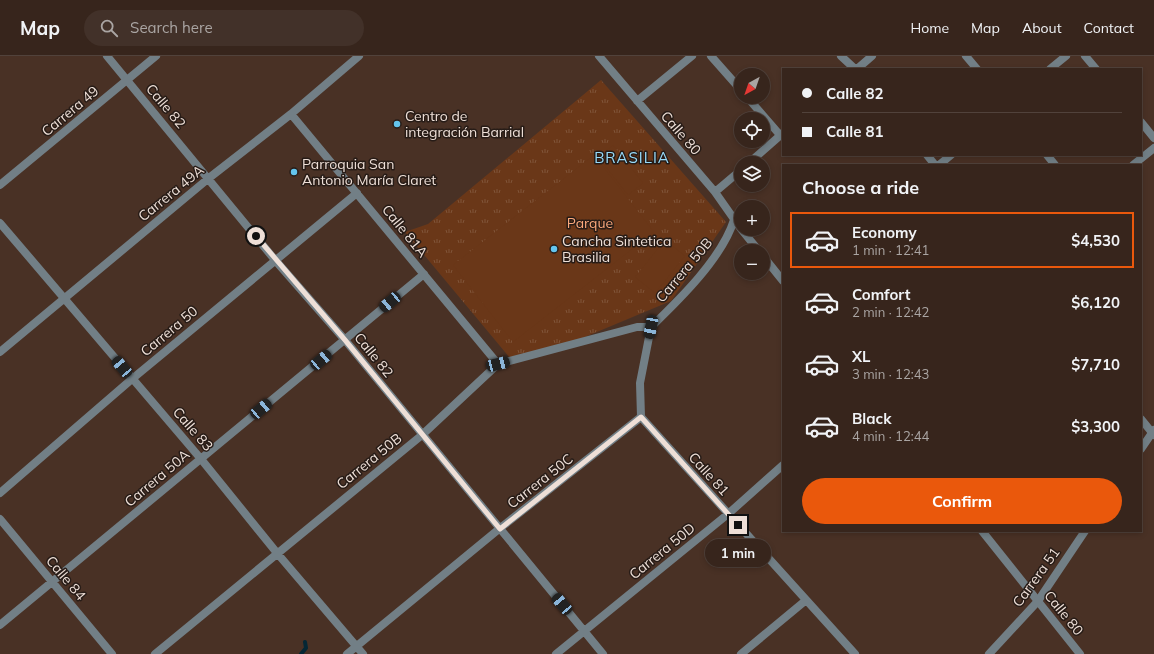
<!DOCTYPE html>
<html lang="en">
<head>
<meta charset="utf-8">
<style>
	:root { --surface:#37251c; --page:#423129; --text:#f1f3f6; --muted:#aaa5a3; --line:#51423b; --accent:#ea580c }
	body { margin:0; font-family:Mulish,sans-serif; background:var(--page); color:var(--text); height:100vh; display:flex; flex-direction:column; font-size:15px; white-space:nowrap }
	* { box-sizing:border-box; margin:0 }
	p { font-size:13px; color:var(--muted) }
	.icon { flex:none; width:22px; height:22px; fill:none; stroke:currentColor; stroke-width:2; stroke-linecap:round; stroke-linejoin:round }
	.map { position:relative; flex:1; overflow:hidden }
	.details { position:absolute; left:782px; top:108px; width:360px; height:368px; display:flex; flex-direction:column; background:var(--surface); border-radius:0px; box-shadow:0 2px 6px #0003,0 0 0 1px var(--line) }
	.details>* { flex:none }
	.hud { position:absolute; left:782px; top:12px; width:360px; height:88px; border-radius:0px; box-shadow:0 2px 6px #0003,0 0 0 1px var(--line); display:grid; align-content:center; height:88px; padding:0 20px; background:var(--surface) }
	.needle { width:26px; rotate:220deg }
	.fabs { position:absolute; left:734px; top:12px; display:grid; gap:8px }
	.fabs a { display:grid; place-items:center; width:36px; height:36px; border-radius:50%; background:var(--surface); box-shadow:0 2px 6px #0003,0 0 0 1px var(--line); font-size:20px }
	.end { position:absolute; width:18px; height:18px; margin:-9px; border:5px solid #eedfd7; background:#111; box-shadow:0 0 0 2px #111 }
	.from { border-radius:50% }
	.bubble { position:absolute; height:28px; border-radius:14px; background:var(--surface); box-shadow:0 2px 6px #0003,0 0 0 1px var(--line); font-size:13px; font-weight:700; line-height:28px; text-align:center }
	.car { position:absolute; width:12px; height:24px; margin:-12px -6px; border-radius:5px; box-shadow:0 0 3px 1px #0007; background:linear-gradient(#222 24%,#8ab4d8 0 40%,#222 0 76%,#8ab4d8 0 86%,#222 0) }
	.hud b { display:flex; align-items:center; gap:14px; height:38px; font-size:15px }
	.hud b+b { border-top:1px solid var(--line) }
	.hud i { width:10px; height:10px; background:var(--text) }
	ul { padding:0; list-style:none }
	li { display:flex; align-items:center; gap:12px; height:56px; margin:0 8px 6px; padding:0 12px; border:2px solid transparent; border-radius:0px }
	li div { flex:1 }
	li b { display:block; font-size:15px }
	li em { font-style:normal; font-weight:700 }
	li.active { border-color:var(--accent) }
	li>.icon { width:36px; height:36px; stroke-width:1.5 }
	h2 { padding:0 20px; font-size:18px; line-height:48px }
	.button { display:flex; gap:8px; margin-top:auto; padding:8px 20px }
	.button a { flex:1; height:46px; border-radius:24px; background:var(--accent); color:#fff; font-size:16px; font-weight:700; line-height:46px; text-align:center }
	header { display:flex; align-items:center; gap:24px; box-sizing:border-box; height:56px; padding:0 20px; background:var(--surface); border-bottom:1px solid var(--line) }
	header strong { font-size:19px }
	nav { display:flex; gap:22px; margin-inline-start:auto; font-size:14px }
	.search { width:280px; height:36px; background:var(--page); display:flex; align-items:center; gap:10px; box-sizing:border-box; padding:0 14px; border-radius:22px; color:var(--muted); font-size:15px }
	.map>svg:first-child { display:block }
	.grass { fill:url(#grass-tufts) }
	.pitch { fill:#6a3718 }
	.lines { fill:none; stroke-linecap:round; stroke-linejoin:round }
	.stream { stroke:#052735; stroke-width:4 }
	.minor { stroke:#727f86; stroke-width:8 }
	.tertiary { stroke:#727f86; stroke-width:8 }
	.route { stroke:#eedfd7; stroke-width:5 }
	.poi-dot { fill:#64c5ee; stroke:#271c17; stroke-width:1.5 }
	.labels { text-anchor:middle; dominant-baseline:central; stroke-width:3; stroke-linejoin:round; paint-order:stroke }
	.street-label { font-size:14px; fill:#eedfd7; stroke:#271c17 }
	.poi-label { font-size:14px; fill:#eedfd7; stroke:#271c17; text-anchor:start }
	.park-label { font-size:14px; fill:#fca97c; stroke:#271c17 }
	.neighbourhood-label { font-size:15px; letter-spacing:1px; fill:#98dbfa; stroke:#271c17 }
</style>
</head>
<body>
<header>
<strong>Map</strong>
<div class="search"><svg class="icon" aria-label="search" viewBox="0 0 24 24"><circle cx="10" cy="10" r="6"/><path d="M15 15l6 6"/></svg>Search here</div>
<nav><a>Home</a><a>Map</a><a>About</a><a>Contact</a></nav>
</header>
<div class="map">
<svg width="1154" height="598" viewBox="0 0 1154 598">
	<defs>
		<pattern id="grass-tufts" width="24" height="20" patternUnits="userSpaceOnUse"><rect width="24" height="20" fill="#6a3718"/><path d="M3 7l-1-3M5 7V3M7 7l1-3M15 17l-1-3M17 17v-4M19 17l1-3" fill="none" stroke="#805439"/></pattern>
	</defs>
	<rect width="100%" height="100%" fill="#493125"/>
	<path class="grass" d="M601 24 726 166 671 245 580 283 510 302 405 176 428 168Z"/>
	<path class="pitch" d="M613 89 643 127 628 139 598 101Z
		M594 99 654 176 513 286 453 209Z
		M665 184 685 200 655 237 635 221Z"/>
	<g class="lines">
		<path class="stream" d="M301 598 306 592 305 586"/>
		<path class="minor" d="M107 0 275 204 345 284 603 598
			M599 0 715 136 741 173
			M711 0 741 34
			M841 0 855 13
			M966 0 977 13
			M857 13 872 0
			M1050 13 1066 0
			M747 41 780 79
			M637 45 692 0
			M291 58 498 308
			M927 99 935 109
			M1047 99 1055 109
			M749 107 783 77
			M939 109 951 99
			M1133 109 1154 92
			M715 136 741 114
			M0 167 201 403 277 497 363 598
			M741 173 759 195
			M763 200 783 225
			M0 296 209 122 291 58 359 0
			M641 361 855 598
			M1141 363 1154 379
			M0 437 132 323 357 137
			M0 463 112 598
			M982 475 1080 598
			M0 569 424 218
			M155 598 422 379 498 308 637 271H651C680 243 722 202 734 164
			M347 598 499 473 641 361 640 327 651 271
			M556 598 728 458 783 409
			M741 598 805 545"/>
		<path class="tertiary" d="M1085 0 1096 13
			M1141 66 1154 82
			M0 129 156 0
			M1141 393 1154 374
			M989 598 1038 545 1085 475"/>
	</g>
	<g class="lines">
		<path class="route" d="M256 180 345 284 500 473 641 361 738 469"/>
	</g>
	<g class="poi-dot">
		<circle cx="397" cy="68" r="4"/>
		<circle cx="294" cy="116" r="4"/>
		<circle cx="554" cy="193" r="4"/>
	</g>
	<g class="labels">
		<g class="street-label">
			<text transform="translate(166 50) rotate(50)">Calle 82</text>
			<text transform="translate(70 55) rotate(-40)">Carrera 49</text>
			<text transform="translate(681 77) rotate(49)">Calle 80</text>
			<text transform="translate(171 137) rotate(-39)">Carrera 49A</text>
			<text transform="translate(405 175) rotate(51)">Calle 81A</text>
			<text transform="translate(684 214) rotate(-50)">Carrera 50B</text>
			<text transform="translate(169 275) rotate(-40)">Carrera 50</text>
			<text transform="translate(374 299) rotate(51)">Calle 82</text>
			<text transform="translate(193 373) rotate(49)">Calle 83</text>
			<text transform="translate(369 405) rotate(-39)">Carrera 50B</text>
			<text transform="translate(709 418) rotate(48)">Calle 81</text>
			<text transform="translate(157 422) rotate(-40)">Carrera 50A</text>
			<text transform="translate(540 425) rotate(-38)">Carrera 50C</text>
			<text transform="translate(662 495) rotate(-39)">Carrera 50D</text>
			<text transform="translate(1036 521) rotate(-54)">Carrera 51</text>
			<text transform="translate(66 522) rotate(50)">Calle 84</text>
			<text transform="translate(1064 557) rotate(51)">Calle 80</text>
		</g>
		<g class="poi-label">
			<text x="405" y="60">Centro de<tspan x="405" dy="16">integración Barrial</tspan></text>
			<text x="302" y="108">Parroquia San<tspan x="302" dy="16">Antonio María Claret</tspan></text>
			<text x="562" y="185">Cancha Sintetica<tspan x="562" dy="16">Brasilia</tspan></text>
		</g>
		<g class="park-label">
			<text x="590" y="167">Parque</text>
		</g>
		<g class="neighbourhood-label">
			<text x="632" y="101">BRASILIA</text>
		</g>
	</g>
</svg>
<div class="fabs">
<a><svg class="needle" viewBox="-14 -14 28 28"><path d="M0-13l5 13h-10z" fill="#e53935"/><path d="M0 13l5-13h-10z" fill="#aaa5a3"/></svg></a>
<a><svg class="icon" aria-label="locate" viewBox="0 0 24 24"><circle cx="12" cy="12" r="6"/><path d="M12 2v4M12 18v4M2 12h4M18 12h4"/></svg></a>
<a><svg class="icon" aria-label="layers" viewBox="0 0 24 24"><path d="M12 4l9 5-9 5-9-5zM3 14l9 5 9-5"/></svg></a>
<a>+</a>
<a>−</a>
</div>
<i class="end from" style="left:256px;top:180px"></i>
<i class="end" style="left:738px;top:469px"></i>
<div class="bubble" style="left:705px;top:483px;width:66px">1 min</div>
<i class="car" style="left:390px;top:246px;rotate:230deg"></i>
<i class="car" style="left:651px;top:271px;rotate:191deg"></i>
<i class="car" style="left:321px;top:304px;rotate:50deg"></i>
<i class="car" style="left:498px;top:308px;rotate:76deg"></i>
<i class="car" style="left:122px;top:311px;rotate:320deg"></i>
<i class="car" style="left:261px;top:353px;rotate:50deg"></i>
<i class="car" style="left:562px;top:548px;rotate:320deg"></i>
<div class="hud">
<b><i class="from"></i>Calle 82</b>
<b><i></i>Calle 81</b>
</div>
<section class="details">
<h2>Choose a ride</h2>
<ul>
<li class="active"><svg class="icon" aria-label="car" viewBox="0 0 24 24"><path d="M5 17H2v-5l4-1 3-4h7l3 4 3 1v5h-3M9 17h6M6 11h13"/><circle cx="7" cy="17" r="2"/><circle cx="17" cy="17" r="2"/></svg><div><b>Economy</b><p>1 min · 12:41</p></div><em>$4,530</em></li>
<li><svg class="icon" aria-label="car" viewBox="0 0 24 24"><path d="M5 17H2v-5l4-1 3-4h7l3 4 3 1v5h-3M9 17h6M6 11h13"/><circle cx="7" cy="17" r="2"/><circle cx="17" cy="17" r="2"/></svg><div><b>Comfort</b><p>2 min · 12:42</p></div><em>$6,120</em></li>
<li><svg class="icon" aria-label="car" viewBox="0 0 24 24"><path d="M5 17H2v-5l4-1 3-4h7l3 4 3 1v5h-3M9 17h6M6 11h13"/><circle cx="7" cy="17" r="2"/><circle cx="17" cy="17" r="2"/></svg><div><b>XL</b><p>3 min · 12:43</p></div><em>$7,710</em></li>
<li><svg class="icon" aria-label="car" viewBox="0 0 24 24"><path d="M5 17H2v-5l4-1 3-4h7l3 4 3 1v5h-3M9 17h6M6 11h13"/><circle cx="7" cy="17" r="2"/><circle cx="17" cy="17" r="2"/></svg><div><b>Black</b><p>4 min · 12:44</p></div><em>$3,300</em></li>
</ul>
<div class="button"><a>Confirm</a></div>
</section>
</div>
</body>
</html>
